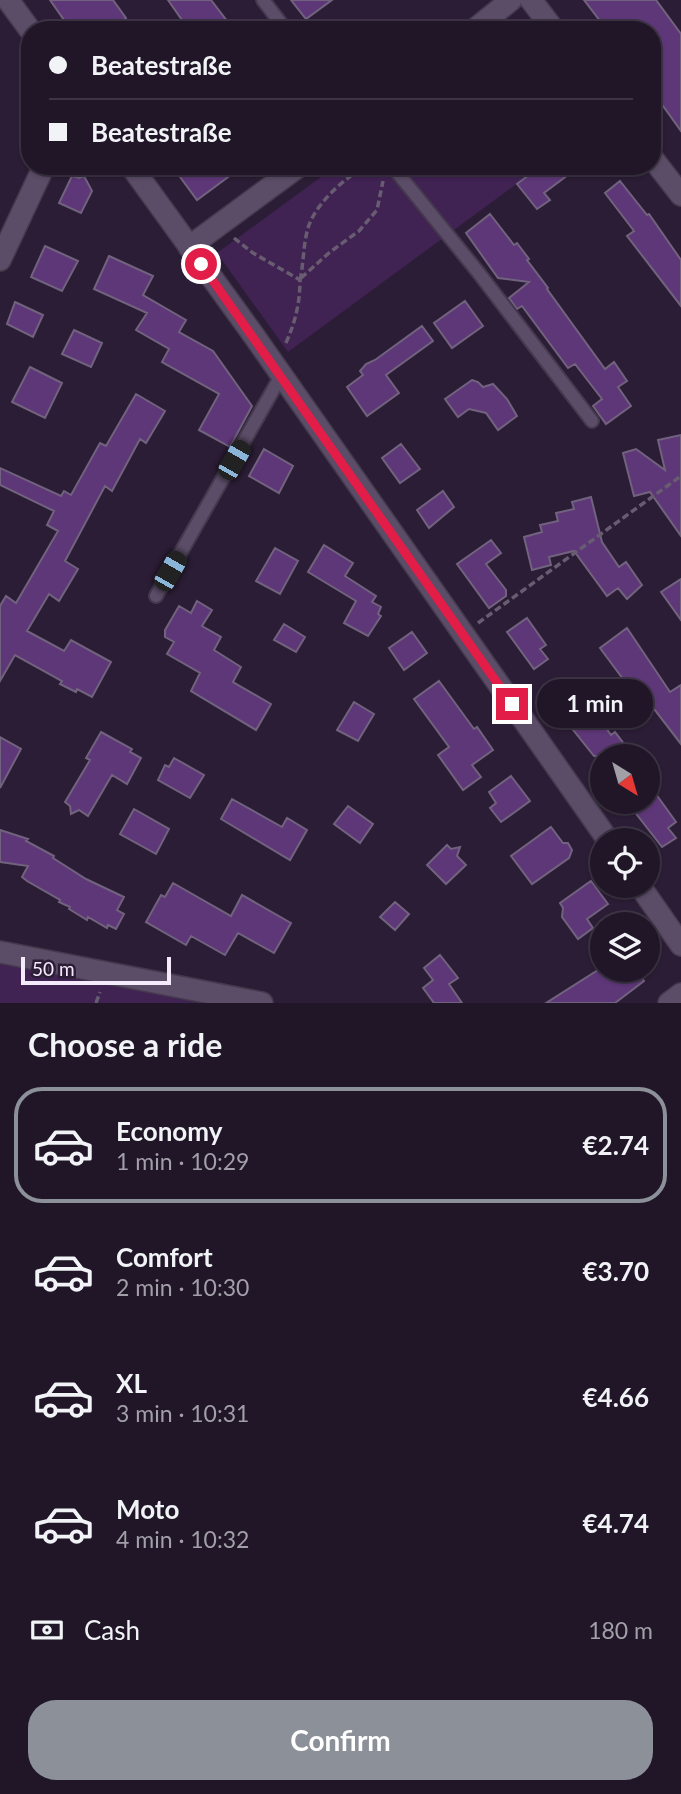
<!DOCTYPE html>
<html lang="en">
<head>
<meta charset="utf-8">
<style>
	:root { --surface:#201628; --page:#281f30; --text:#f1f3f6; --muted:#a29fa8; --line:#3d3545; --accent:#8c9099 }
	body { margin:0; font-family:Lato,sans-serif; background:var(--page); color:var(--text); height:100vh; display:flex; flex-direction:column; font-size:26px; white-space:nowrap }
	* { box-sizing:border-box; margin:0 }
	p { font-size:23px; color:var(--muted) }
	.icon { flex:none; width:38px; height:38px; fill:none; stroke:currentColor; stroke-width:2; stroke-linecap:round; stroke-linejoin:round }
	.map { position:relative; height:1003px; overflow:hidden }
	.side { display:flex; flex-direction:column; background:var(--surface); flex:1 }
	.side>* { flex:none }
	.top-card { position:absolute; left:21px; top:21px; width:640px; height:154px; border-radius:28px; box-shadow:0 2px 5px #0004,0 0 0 2px var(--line); display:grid; align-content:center; height:154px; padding:0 28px; background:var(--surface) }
	.needle { width:46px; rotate:143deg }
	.tools { position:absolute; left:590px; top:744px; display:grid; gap:14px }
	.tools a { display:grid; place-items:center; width:70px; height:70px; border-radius:50%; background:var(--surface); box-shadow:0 2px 5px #0004,0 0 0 2px var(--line); font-size:35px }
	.scale { position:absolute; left:21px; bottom:18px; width:150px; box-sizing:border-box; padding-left:7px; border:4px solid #f3ebfb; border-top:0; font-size:19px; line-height:24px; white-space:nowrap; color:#f3ebfb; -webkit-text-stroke:5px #2b1d35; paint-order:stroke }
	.end { position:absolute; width:32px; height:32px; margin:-16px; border:9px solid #e11d48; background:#fff; box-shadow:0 0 0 4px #fff }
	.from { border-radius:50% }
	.bubble { position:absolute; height:49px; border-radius:24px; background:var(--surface); box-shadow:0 2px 5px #0004,0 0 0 2px var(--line); font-size:23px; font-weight:700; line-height:49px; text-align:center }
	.car { position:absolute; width:21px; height:42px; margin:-21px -10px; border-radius:9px; box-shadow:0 0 5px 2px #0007; background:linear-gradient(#222 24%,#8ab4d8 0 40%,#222 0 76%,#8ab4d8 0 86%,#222 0) }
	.top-card b { display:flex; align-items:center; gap:24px; height:66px; font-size:26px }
	.top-card b+b { border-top:2px solid var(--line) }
	.top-card i { width:18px; height:18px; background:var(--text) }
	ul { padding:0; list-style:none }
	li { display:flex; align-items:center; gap:21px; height:116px; margin:0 14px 10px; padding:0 14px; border:4px solid transparent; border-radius:28px }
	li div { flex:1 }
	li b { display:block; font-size:26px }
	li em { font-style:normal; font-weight:700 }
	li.selected { border-color:var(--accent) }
	li>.icon { width:63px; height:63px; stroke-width:1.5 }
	h2 { padding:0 28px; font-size:32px; line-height:84px }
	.pay { display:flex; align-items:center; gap:18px; height:77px; padding:0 28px; font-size:26px }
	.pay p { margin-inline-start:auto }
	.primary-button { display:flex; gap:14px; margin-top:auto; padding:14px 28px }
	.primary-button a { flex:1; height:80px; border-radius:28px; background:var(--accent); color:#fff; font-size:28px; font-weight:700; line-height:80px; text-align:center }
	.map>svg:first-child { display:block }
	.green { fill:#402253 }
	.building { fill:#5e3778; stroke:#71627e; stroke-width:2 }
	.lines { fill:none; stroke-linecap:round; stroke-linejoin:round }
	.lane-casing { stroke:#44394d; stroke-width:16 }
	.street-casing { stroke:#44394d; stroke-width:24 }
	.path { stroke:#685c71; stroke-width:3.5; stroke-dasharray:7 3.5; stroke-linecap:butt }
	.lane { stroke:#5b4c67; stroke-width:12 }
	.street { stroke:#5b4c67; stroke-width:21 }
	.route { stroke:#e11d48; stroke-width:9 }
</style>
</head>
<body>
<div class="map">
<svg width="681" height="1003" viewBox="0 0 681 1003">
	<rect width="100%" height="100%" fill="#2b1d35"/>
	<path class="green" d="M336 166H541L288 352 217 253Z
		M0 962 210 1003H0Z"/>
	<path class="building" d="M50 0H113L126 18 110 30H71Z
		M168 0H211L234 30H189Z
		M291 0H332L306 19Z
		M584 0H656L681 34V131L653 92V30H607Z
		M172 166H243L197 200Z
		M541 166H580L544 193 550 200 537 209 517 184Z
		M72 176 79 178 84 176 92 191 81 213 59 203Z
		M620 181 647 215 649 214 681 260V306L627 236 634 231 605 193Z
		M490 214 514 245 517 243 529 259 527 260 548 288 547 289 605 369 614 362 627 381 618 387 631 406 606 424 593 406 602 399 575 364 568 368 522 306 517 309 509 298 529 282 498 278 466 233Z
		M45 246 78 261 62 291 31 277Z
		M109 256 153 276 143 295 186 320 179 332 213 351 252 406 230 447 199 430 219 394 162 362 169 349 136 330 147 313 94 289Z
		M465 301 483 326 452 348 434 323Z
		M15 302 43 315 33 337 7 324Z
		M422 326 433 341 386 375 399 393 367 416 347 387 363 375 360 371 366 364 375 360Z
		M74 330 102 343 91 367 62 354Z
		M30 367 62 383 45 418 12 402Z
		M472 380 478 382 483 387 493 384 507 399 517 416 498 430 486 413 469 409 458 417 445 399Z
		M136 394 165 411 146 443 140 439 112 491 105 486 65 561 78 569 59 601 49 594 27 631 64 651 71 640 111 662 92 697 77 689 76 692 60 684 62 681 15 655 0 681V606L6 596 16 603 58 531 47 525 54 511 0 485V468L61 496 64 491 71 495 100 443 106 446Z
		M681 435V536L650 492 634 496 623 453 636 449 665 470 658 440Z
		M401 444 420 469 400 483 382 458Z
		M264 449 293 466 279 493 249 476Z
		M443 491 454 507 429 528 417 510Z
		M591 497 602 542 619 567 626 562 642 585 627 599 618 588 607 596 574 551 549 557 551 565 532 570 524 537 542 532 540 525 558 521 556 513 574 509 572 502Z
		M491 540 501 553 486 564 506 590V596L489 608 457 564Z
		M324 545 353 563 345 576 376 596 372 602 381 607 378 614 381 616 368 636 344 623 356 601 308 572Z
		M275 548 298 561 280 594 256 581Z
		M681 579V620L661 592Z
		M197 601 212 610 202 626 221 637 214 650 241 667 233 682 271 704 256 730 191 691 200 673 167 654 174 642 165 637V630L179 606 191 613Z
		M527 618 546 645 540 649 548 659 534 669 507 632Z
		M284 624 305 637 296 652 274 640Z
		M627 628 670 692 681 685V744L634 683 629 687 600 648Z
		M412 632 427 653 404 670 389 648Z
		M439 681 474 729 477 727 493 750 472 765 481 777 463 790 438 755 449 747 414 699Z
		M579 689 611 735 615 732 627 748 624 749 629 756H594L554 706Z
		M354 702 374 714 358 741 337 730Z
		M101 732 132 749 130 752 141 758 127 784 112 775 88 816 79 810 71 814 70 806 65 802 90 760 86 758Z
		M0 737 21 749 0 788Z
		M174 758 204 775 190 798 158 780 165 765 169 767Z
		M511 776 530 801 501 822 490 808 496 803 489 792Z
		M648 783 676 822 668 828 676 838 662 847 627 802H648Z
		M232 799 282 827 287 818 307 830 290 860 221 819Z
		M348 806 373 824 360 843 334 824Z
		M134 809 169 829 156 854 120 834Z
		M551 827 563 843H568L572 850 569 858 532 884 511 856Z
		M0 830 28 839 26 841 54 856 53 858 86 879 124 897 117 910 124 914 116 929 108 925 107 928 88 917 87 920 69 909 70 907 59 902 60 900 27 881 22 877 28 866 0 862Z
		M447 845 451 849 460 847 457 856 466 865 446 884 427 865Z
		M591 881 608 904 587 919 593 928 578 939 562 917 563 908 560 903Z
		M173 883 231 916 242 895 291 923 274 953 238 933 225 955 191 936 186 945 146 922 161 895 165 897Z
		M395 902 409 914 395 930 380 917Z
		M440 955 458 978 449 984 462 1003H434L423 988 433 980 424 968Z
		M598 970H637L644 981 615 1003H546Z"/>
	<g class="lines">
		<defs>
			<path id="lane" d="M263 0 286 30
				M392 166 478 272 592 421
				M156 596 281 376"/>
			<path id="street" d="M8 0 30 30
				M531 0 554 30
				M474 30 511 0
				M653 159 681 195
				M131 166 252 333 608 840
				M189 247 299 166
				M0 260 44 166
				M640 886 681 945
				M0 952 262 1003
				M669 1003 681 994"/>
		</defs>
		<use href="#lane" class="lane-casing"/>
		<use href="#street" class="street-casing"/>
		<path class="path" d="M234 238 253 253 300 280C300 304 295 323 285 345
			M301 278 330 252 359 231 377 210 383 181
			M300 280C304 262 303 242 309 225 318 201 345 178 366 166L379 169
			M478 623 681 476
			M96 1003 100 992"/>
		<use href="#lane" class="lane"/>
		<use href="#street" class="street"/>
	</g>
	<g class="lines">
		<path class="route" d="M201 264 512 704"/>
	</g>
</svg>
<div class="tools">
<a><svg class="needle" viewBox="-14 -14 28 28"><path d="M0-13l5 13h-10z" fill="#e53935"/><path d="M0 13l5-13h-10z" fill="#a29fa8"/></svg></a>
<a><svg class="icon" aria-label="locate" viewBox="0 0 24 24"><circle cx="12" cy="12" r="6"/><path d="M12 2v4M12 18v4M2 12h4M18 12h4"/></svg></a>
<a><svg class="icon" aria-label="layers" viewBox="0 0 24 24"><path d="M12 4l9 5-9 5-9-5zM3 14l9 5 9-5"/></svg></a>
</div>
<div class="scale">50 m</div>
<i class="end from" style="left:201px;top:264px"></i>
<i class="end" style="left:512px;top:704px"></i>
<div class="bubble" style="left:537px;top:679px;width:116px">1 min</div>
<i class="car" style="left:234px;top:460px;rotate:30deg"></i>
<i class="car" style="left:170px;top:571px;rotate:30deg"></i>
<div class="top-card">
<b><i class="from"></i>Beatestraße</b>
<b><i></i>Beatestraße</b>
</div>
</div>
<section class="side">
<h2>Choose a ride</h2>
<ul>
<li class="selected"><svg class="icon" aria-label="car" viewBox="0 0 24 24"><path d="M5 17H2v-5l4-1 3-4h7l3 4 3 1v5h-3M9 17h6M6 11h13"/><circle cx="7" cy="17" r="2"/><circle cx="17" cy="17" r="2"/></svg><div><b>Economy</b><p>1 min · 10:29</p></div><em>€2.74</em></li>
<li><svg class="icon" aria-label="car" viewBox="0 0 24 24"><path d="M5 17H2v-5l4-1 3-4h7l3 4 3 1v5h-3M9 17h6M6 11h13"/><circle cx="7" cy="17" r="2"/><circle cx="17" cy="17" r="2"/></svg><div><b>Comfort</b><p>2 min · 10:30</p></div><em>€3.70</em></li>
<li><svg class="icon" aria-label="car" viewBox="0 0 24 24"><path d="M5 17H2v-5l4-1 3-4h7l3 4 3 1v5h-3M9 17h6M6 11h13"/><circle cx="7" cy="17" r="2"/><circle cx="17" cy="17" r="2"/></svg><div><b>XL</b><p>3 min · 10:31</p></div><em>€4.66</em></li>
<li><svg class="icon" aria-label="car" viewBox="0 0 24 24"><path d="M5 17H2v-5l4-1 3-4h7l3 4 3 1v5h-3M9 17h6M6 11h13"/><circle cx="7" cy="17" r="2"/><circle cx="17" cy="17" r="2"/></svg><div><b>Moto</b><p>4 min · 10:32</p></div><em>€4.74</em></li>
</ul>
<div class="pay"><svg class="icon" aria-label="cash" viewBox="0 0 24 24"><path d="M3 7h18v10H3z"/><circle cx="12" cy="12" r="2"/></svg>Cash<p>180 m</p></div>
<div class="primary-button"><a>Confirm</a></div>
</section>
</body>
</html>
